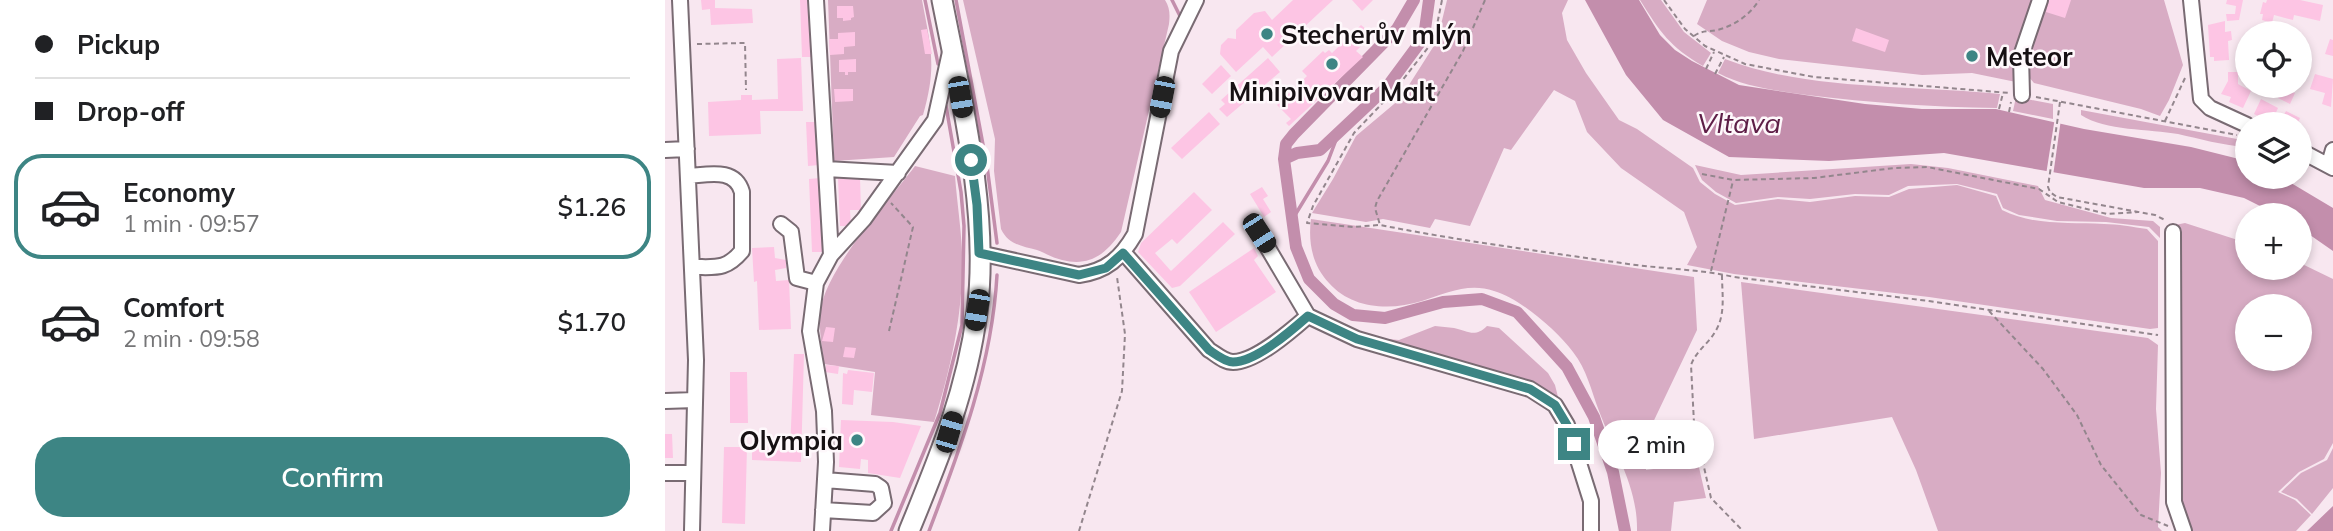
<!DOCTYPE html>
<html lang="en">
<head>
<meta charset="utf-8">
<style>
	:root { --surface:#fff; --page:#f6f6f6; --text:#202124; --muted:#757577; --line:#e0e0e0; --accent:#3d8584 }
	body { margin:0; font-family:Mulish,sans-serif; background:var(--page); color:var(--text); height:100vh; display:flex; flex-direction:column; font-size:26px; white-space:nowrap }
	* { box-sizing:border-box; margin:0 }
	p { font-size:23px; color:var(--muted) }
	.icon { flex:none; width:38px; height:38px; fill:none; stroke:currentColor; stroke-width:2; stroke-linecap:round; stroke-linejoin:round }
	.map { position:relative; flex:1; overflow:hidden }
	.sheet { display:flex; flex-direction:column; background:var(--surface); width:665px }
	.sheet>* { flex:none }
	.banner { display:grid; align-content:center; height:154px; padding:0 35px; background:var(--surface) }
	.buttons { position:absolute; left:1570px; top:21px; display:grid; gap:14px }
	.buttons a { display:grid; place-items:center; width:77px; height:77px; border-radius:50%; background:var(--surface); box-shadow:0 4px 10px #0003; font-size:35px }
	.end { position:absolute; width:32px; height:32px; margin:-16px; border:9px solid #3d8584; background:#fff; box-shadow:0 0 0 4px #fff }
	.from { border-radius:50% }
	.bubble { position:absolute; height:49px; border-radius:24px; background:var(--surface); box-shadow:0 4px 10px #0003; font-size:23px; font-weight:600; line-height:49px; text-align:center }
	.car { position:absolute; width:21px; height:42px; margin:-21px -10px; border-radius:9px; box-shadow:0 0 5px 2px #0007; background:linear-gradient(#222 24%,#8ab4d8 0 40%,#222 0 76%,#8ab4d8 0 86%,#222 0) }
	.banner b { display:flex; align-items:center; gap:24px; height:66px; font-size:26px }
	.banner b+b { border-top:2px solid var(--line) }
	.banner i { width:18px; height:18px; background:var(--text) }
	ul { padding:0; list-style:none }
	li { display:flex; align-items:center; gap:21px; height:105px; margin:0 14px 10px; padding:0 21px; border:4px solid transparent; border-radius:28px }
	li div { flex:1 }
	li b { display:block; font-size:26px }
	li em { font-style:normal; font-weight:600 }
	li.selected { border-color:var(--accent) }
	li>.icon { width:63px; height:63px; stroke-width:1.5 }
	.primary-button { display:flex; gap:14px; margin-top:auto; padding:14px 35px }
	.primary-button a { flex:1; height:80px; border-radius:28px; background:var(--accent); color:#fff; font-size:28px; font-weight:600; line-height:80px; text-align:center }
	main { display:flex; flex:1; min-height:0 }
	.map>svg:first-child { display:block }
	.green { fill:#d8acc4; fill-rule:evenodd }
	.water { fill:#c38eac }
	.pier { fill:#f8e7f0 }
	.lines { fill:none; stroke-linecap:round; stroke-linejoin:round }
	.stream { stroke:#c38eac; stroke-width:3.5 }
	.canal { stroke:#c38eac; stroke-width:12 }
	.building { fill:#fdc5e4 }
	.minor-casing { stroke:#796b73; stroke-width:18 }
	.major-casing { stroke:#796b73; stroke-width:23 }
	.path { stroke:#93868d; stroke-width:2; stroke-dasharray:5 3.5; stroke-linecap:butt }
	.minor { stroke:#fff; stroke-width:14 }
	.major { stroke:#fff; stroke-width:19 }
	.route { stroke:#3d8584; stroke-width:9 }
	.poi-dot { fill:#3d8584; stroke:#fef8fb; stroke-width:2.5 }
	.labels { text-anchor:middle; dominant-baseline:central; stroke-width:5; stroke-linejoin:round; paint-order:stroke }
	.poi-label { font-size:26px; font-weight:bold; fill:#161013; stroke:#fef8fb; text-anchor:start }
	.water-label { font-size:28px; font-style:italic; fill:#5e1e47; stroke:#fef8fb }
</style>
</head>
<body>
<main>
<section class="sheet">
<div class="banner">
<b><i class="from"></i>Pickup</b>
<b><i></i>Drop-off</b>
</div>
<ul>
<li class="selected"><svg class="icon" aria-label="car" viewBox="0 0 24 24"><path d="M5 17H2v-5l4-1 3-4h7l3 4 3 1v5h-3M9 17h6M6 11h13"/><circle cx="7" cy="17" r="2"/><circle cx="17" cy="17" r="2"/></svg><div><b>Economy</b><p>1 min · 09:57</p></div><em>$1.26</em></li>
<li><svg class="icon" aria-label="car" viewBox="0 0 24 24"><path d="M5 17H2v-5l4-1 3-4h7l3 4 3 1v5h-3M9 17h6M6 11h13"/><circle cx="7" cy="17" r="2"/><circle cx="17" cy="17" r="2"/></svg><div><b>Comfort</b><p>2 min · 09:58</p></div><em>$1.70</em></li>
</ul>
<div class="primary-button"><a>Confirm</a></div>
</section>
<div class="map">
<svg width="1668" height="531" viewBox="0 0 1668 531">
	<rect width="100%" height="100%" fill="#f8e7f0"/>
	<path class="green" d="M163 0H257C266 48 272 67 258 115L255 116 229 157 169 161Z
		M298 0H500C505 8 505 15 504 24L456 232C441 254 425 267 397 260 388 258 380 253 372 250 356 246 343 244 336 229L329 171 330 139Z
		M782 0H903L897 13 902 40 921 73 954 120 972 129 1028 168 1035 182 1050 194 1070 205 1113 199 1145 202 1190 196 1224 197 1244 189 1292 185 1331 196 1337 210C1369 226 1404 222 1439 224 1453 224 1468 227 1482 229L1493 241V328L1485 329 1264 297 1069 274 1022 265 1032 247 1019 212 956 168 922 132 910 101 889 90 846 150 839 148 805 226 770 219 765 228 718 219 701 222 647 213 668 179 691 136 735 99 772 41Z
		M975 0H996L1019 32 1046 53 1038 66C1005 47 995 32 975 0Z
		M1042 0H1499L1518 65 1504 100 1495 116 1476 109 1369 83 1363 76 1351 82 1307 73 1257 75 1114 59 1084 52 1057 41 1032 24Z
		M1060 59C1142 91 1248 85 1335 94L1332 108C1268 107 1206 103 1142 95 1111 90 1082 88 1053 73Z
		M1351 97 1388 104V119L1348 111Z
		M1416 110 1572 139 1577 141 1579 147C1557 145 1535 139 1513 134 1485 129 1440 131 1416 115Z
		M1246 164 1283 168 1373 186 1380 200 1446 218 1488 221 1495 227V238L1484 227 1441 222 1392 221 1354 215 1338 208 1332 194 1292 184 1243 186 1224 195 1190 194 1145 199 1113 197 1071 203 1051 192 1037 180 1030 165 1076 175Z
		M250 166 290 176C292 202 296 227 297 252 299 310 286 368 269 422L206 415 210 372 159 364C157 348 154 331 155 316 156 273 224 201 250 166Z
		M646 219 1029 277 1032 330 982 435 981 470 1033 463 1041 498 1009 502 1006 531H972C973 487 949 451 934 411 926 390 922 370 908 352 891 330 856 299 829 291 804 282 781 293 757 301 725 311 687 309 664 283 647 265 643 242 646 219Z
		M1520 223 1582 243V268H1634L1635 263 1668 279V443L1659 459 1634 472 1613 492 1630 500 1646 515 1631 531H1526L1514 503 1513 242 1510 225ZM1582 306H1634V359H1582Z
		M1076 282 1483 338 1493 345 1491 409 1496 473 1493 527 1497 531H1273L1251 470 1227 417 1089 439Z
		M770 326C776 327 783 327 789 328 803 331 810 338 822 326L834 328 883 373 890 385 894 401 886 393 857 382 711 338 734 340Z
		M1668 448V488L1647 514 1632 499 1616 492 1636 473 1662 460Z"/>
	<path class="water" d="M920 0H974L995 35 1010 50 1027 61 1074 85 1200 104 1257 109H1331L1419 129 1526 147 1582 161V177H1616L1668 208V251L1635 228 1634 215H1613L1579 198 1535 188H1479L1279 153 1164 161 1064 157 998 120 961 75Z
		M1668 506V531H1642Z"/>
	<path class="pier" d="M1390 117 1396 119 1388 176 1381 175Z"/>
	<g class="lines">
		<path class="stream" d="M260 0 273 64
			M291 0 322 166 332 243
			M507 0 516 18
			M627 220 663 161 674 132
			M226 531 275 413 297 325 299 226 296 192 281 106
			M264 531C296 447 327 365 332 275"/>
		<path class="canal" d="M764 0 759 37 722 87 655 150 632 153 619 159 631 247 644 279 669 304 688 315 720 318 778 302 817 299 852 312 902 367 929 417 948 472 960 531
			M619 159 621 144 629 134 732 29 749 0"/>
	</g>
	<path class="building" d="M36 0H50V8L87 9 88 23 46 25 45 9 37 10Z
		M135 0H146L148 57H137Z
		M628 0H668L607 57 598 47 571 72 555 54 556 45 563 38 571 39V30L589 13 600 11 607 20Z
		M687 0H708L697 11Z
		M1384 0H1406L1400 18 1381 12Z
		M1562 0H1578L1574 20 1562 21 1561 14H1570L1571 6 1561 4Z
		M1602 0H1635L1658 5 1655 21 1629 15 1628 20 1609 15 1607 23 1597 20 1598 14H1595L1598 2 1601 3Z
		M172 6H188L189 17 186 18V20L178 21V18H172Z
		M1560 21V32L1566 31 1567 40 1563 41 1564 60 1549 61V57H1545L1543 25Z
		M696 25 708 35 691 51 698 57 624 126 621 123 626 119 612 105 642 76 637 71 658 51 660 53 664 50 667 53Z
		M1191 28 1224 40 1220 52 1187 41Z
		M262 29 267 54H260L256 30Z
		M190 32V46L179 47V54L165 55 164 39H173V33Z
		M1665 39 1668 40V56L1660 54Z
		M1634 47 1645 50 1641 64 1634 62Z
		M136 58 138 111H95L96 134 44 136 43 102 76 100V95H87V100L113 99 112 59Z
		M603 58 615 72 562 117 554 109 560 104 556 100Z
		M191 59V72H183V75H180V72H174V60Z
		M556 65 566 76 547 94 537 84Z
		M1563 72H1573V84L1586 91 1578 108 1564 102 1566 97 1556 94 1563 81Z
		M1650 74 1668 79 1666 107 1657 104 1660 93 1645 89Z
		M1619 88 1630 93 1625 104 1613 98Z
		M169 89H188V101L170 102Z
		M1596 99 1613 108 1609 117 1606 116 1603 121 1589 114Z
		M1621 111 1635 118 1632 124H1614Z
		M544 112 555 124 517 159 506 148Z
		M141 122H152L154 165 143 166Z
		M195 177 196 210H185L186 226H175L173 178Z
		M155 178 158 252H147L144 179Z
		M597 187 603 196 598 199 606 212 599 217 585 194Z
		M529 192 547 210 512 244 507 239 490 253 506 271 558 222 570 234 515 286 507 288 473 252 476 243Z
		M109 247 110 258 121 260V268L110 270 111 281 124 280 126 329 94 330 92 281 89 282 87 248Z
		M589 248 593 256 589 260 611 292 551 332 524 292Z
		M161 327 170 328 168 342 157 341Z
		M180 347 191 348 189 358 178 357Z
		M129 354H139L136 462 87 460V449L125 451Z
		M161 365 174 366 173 374 160 372Z
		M183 370 209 373 207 392 189 390 188 405 177 404 178 373 182 374Z
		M65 372H82L83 423H65Z
		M176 420 228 422 256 426 235 478 203 473V460L196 459 195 469 174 467Z
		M0 434H7L8 458H0Z
		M59 447H82L80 524 57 523Z"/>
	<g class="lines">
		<defs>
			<path id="minor" d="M15 0 31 360 27 531
				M151 0 166 255
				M1526 0 1536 99 1545 108 1582 125
				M1357 95 1356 56 1375 0
				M0 150 22 149
				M1634 150 1668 168
				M1664 164 1668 150
				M161 169 233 173
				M23 176C42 175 70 167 77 192V251C61 270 51 267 29 267
				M116 224 126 232 132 278 151 283
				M1508 232 1509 502 1519 531
				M594 233 643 316 692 339 865 389 890 405 902 425 926 501V531
				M314 253 414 275C442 271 456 258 470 234L506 51 531 0
				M459 253 544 350C551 354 559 362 568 362 591 362 627 330 643 316
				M0 401 30 400
				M0 473H28
				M158 510 208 513 219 503 216 488 210 484 160 480
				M157 531 161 462 159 411 145 331 151 283 166 255 199 219 270 120 285 52"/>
			<path id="major" d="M244 531C274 458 302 391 312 312 325 214 296 97 277 0"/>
		</defs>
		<use href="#minor" class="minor-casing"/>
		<use href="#major" class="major-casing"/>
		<path class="path" d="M820 0 798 51 712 201 710 208 715 225C796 241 880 252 963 264 998 269 1034 269 1069 277L1264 301 1493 335
			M999 0 1020 29 1040 46 1080 64 1149 77 1345 93
			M1029 36C1037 30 1043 32 1052 30 1069 26 1085 15 1094 0
			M32 44 80 43 81 90
			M1041 69 1049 52
			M1050 74 1059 57
			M1371 97 1572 135
			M1395 102 1383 187 1385 192 1392 197 1490 215 1500 220
			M1334 109 1338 93
			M1344 112 1346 102
			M1500 121 1520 78
			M1037 174 1068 180 1149 178 1229 168 1262 167 1374 189 1393 202 1442 214 1473 212
			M713 225 689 227 642 223 648 206 689 133 729 91 769 40 777 0
			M1046 271 1068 181
			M1057 275C1057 294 1061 315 1050 332 1043 344 1031 351 1026 365L1029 423 1046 498 1078 531
			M1324 311 1378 369 1412 415 1436 465 1476 515 1503 526
			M224 331 248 227 226 203
			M414 531 457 391 460 334 452 277"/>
		<use href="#minor" class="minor"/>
		<use href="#major" class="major"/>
	</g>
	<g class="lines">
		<path class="route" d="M306 160 312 205 314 253 414 275 441 268 458 253 544 350C550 354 560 362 568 362 591 362 627 330 643 316L692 339 865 389 890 405 902 425 909 444"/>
	</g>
	<g class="poi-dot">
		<circle cx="602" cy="34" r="7"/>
		<circle cx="1307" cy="56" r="7"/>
		<circle cx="667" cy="64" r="7"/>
		<circle cx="192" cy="440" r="7"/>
	</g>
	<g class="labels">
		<g class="poi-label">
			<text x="616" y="34">Stecherův mlýn</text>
			<text x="1321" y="56">Meteor</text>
			<text x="667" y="91" text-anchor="middle">Minipivovar Malt</text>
			<text x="178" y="440" text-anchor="end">Olympia</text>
		</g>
		<g class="water-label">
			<text x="1074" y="122">Vltava</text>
		</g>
	</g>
</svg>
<div class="buttons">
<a><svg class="icon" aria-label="locate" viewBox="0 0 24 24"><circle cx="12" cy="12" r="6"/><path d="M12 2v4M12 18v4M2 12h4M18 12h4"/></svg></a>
<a><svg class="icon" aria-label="layers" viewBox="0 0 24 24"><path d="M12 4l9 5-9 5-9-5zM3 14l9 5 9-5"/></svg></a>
<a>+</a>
<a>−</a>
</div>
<i class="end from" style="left:306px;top:160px"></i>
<i class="end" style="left:909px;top:444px"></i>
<div class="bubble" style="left:933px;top:420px;width:116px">2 min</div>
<i class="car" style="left:295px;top:97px;rotate:170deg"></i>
<i class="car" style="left:497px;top:97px;rotate:191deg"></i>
<i class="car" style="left:594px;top:233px;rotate:147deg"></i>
<i class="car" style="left:312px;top:310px;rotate:190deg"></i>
<i class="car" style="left:284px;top:432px;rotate:16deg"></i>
</div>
</main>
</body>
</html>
